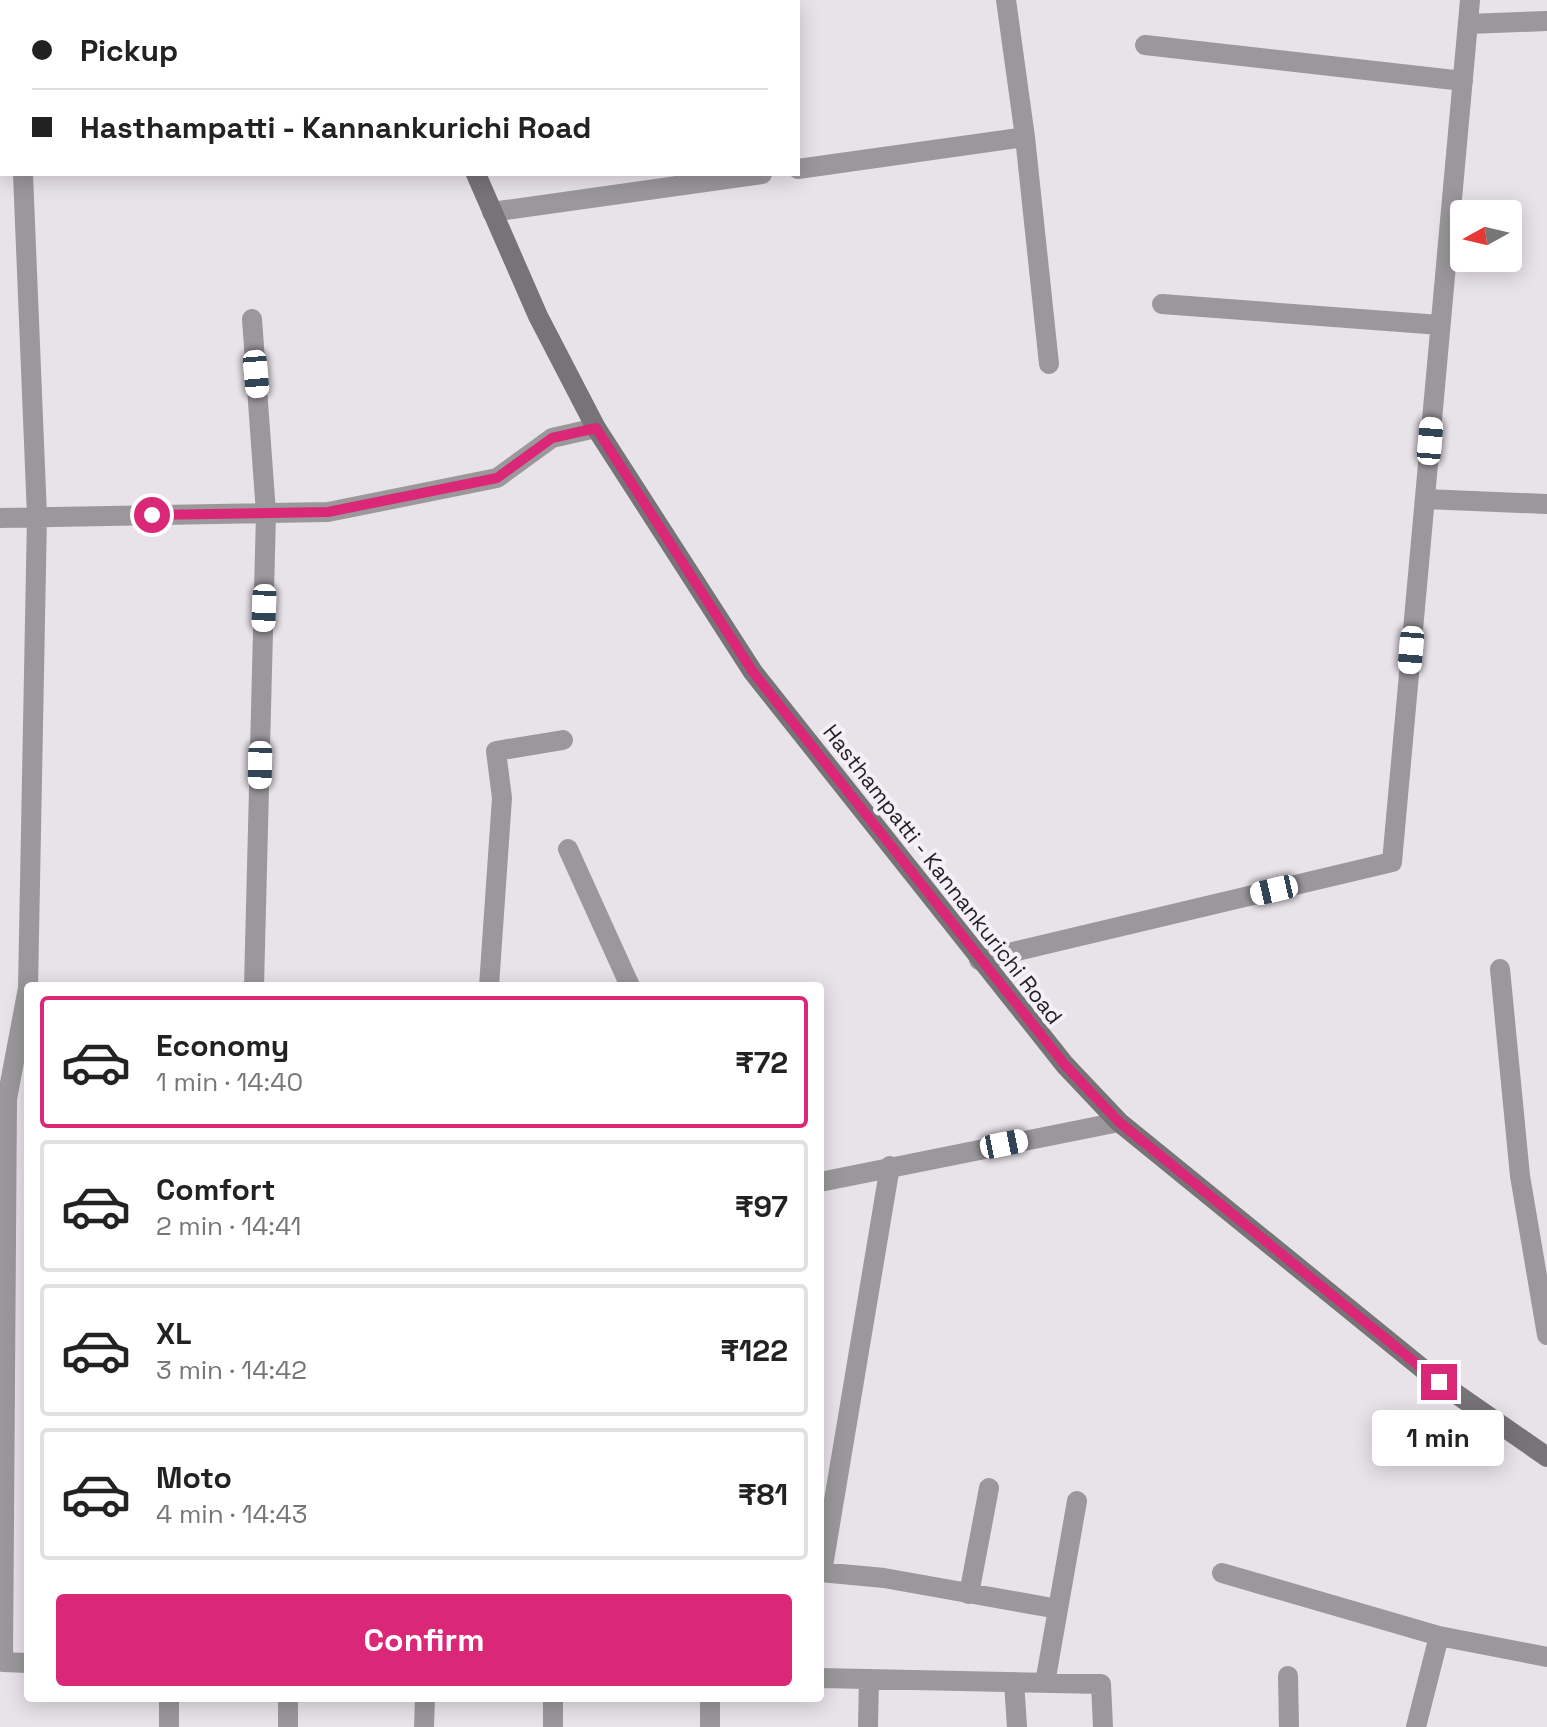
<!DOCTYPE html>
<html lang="en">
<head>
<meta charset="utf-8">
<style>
	:root { --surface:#fff; --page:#f2f2f2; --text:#222; --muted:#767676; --line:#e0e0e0; --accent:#db2777 }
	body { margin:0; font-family:"Space Grotesk",sans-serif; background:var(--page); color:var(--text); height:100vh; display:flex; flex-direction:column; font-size:30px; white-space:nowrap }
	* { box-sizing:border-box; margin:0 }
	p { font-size:26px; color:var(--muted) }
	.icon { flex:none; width:44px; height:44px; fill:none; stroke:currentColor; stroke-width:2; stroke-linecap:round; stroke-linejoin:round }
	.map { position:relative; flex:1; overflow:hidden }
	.panel { position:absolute; left:24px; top:982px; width:800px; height:720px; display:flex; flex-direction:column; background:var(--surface); border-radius:8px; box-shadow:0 4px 20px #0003 }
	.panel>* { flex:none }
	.banner { position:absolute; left:0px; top:0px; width:800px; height:176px; box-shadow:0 4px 20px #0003; display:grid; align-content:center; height:176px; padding:0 32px; background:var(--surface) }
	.needle { width:52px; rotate:262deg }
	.tools { position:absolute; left:1450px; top:200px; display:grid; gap:16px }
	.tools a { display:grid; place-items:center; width:72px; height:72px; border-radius:8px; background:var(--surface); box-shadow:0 4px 20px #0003; font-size:40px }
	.end { position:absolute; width:36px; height:36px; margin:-18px; border:10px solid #db2777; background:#fff; box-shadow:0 0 0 4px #fff }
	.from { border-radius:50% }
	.bubble { position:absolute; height:56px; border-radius:8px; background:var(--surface); box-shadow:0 4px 20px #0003; font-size:26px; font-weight:800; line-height:56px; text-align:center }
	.car { position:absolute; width:24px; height:48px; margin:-24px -12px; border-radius:10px; box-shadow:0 0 6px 2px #0007; background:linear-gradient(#fff 24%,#345 0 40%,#fff 0 76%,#345 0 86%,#fff 0) }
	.banner b { display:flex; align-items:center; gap:28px; height:76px; font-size:30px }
	.banner b+b { border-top:2px solid var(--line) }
	.banner i { width:20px; height:20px; background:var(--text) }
	ul { padding:14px 0 0; list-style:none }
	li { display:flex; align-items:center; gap:24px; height:132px; margin:0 16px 12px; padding:0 16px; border:4px solid var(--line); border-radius:8px }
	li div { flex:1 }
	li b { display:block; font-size:30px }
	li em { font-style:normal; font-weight:800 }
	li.current { border-color:var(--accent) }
	li>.icon { width:72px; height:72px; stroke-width:1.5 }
	.action { display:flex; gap:16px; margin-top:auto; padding:16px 32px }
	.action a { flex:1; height:92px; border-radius:8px; background:var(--accent); color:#fff; font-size:32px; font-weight:800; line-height:92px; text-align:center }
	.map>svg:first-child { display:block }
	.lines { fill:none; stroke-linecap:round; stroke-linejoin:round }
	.minor { stroke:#9b989b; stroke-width:20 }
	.secondary { stroke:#777478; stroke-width:20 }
	.route { stroke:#db2777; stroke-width:10 }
	.labels { text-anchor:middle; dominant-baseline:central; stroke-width:8; stroke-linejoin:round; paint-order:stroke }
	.street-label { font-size:22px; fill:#211f22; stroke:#f5eff7 }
</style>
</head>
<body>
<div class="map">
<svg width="1547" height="1727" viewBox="0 0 1547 1727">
	<rect width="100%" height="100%" fill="#e8e2e9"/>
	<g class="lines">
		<path class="minor" d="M7 0 8 2
			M1468 24 1547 21
			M1145 45 1463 81
			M1025 137 1049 364
			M798 169 1025 137 1006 0
			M23 174 37 516 28 988
			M492 212 762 174
			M1162 304 1440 325
			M252 319 266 513 254 986
			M1425 499 1547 504
			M0 518 328 512 497 478 552 438 596 428
			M568 849 630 986
			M979 960 1392 862 1470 0
			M1500 969 1520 1176 1547 1335
			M489 986 502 798 496 751 563 740
			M28 988 7 1099 3 1662 28 1663
			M820 1182 1119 1122
			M820 1572 884 1578 1058 1609
			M822 1572 890 1166
			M1222 1573 1439 1636 1547 1657
			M969 1594 989 1488
			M1288 1676 1289 1727
			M820 1678 1101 1684 1103 1727
			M1014 1682 1017 1727
			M1045 1683 1077 1501
			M553 1698V1727
			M169 1727V1698
			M288 1727V1698
			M424 1727 425 1698
			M710 1727V1698
			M868 1727 869 1679
			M1416 1727 1439 1636"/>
		<path class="secondary" d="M403 0 404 2
			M476 174 538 316 596 428 753 672 1065 1065 1119 1122 1439 1382 1547 1457"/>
	</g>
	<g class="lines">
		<path class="route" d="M152 515 328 512 497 478 552 438 596 428 753 672 1065 1065 1119 1122 1439 1382"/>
	</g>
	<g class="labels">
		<g class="street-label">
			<text transform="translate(943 874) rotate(52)">Hasthampatti - Kannankurichi Road</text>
		</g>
	</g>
</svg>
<div class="tools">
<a><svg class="needle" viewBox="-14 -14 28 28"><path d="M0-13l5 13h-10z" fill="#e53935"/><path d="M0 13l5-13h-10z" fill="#767676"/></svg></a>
</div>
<i class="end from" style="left:152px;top:515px"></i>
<i class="end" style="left:1439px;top:1382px"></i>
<div class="bubble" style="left:1372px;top:1410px;width:132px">1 min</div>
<i class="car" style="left:256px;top:374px;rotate:175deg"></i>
<i class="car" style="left:1430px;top:441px;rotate:5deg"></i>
<i class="car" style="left:264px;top:608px;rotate:182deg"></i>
<i class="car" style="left:1411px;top:650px;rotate:185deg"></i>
<i class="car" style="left:260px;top:765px;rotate:181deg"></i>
<i class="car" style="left:1274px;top:890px;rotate:257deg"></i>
<i class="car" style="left:1004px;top:1144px;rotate:79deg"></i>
<div class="banner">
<b><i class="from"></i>Pickup</b>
<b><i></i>Hasthampatti - Kannankurichi Road</b>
</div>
<section class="panel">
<ul>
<li class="current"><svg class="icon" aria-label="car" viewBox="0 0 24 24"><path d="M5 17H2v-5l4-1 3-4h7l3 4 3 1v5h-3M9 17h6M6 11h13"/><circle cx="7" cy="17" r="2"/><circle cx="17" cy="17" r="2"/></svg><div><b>Economy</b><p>1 min · 14:40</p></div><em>₹72</em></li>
<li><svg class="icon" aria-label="car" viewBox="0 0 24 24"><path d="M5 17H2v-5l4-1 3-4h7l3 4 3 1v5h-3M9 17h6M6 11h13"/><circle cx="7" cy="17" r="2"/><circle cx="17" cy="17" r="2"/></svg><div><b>Comfort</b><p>2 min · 14:41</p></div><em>₹97</em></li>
<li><svg class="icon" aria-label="car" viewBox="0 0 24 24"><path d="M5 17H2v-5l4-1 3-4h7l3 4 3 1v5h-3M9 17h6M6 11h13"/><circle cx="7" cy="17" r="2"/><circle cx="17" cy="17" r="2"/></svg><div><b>XL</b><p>3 min · 14:42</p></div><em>₹122</em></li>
<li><svg class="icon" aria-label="car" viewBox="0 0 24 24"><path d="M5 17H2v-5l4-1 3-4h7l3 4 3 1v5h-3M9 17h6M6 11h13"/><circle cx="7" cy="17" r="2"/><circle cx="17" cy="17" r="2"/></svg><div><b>Moto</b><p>4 min · 14:43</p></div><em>₹81</em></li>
</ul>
<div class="action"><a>Confirm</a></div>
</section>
</div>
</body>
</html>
